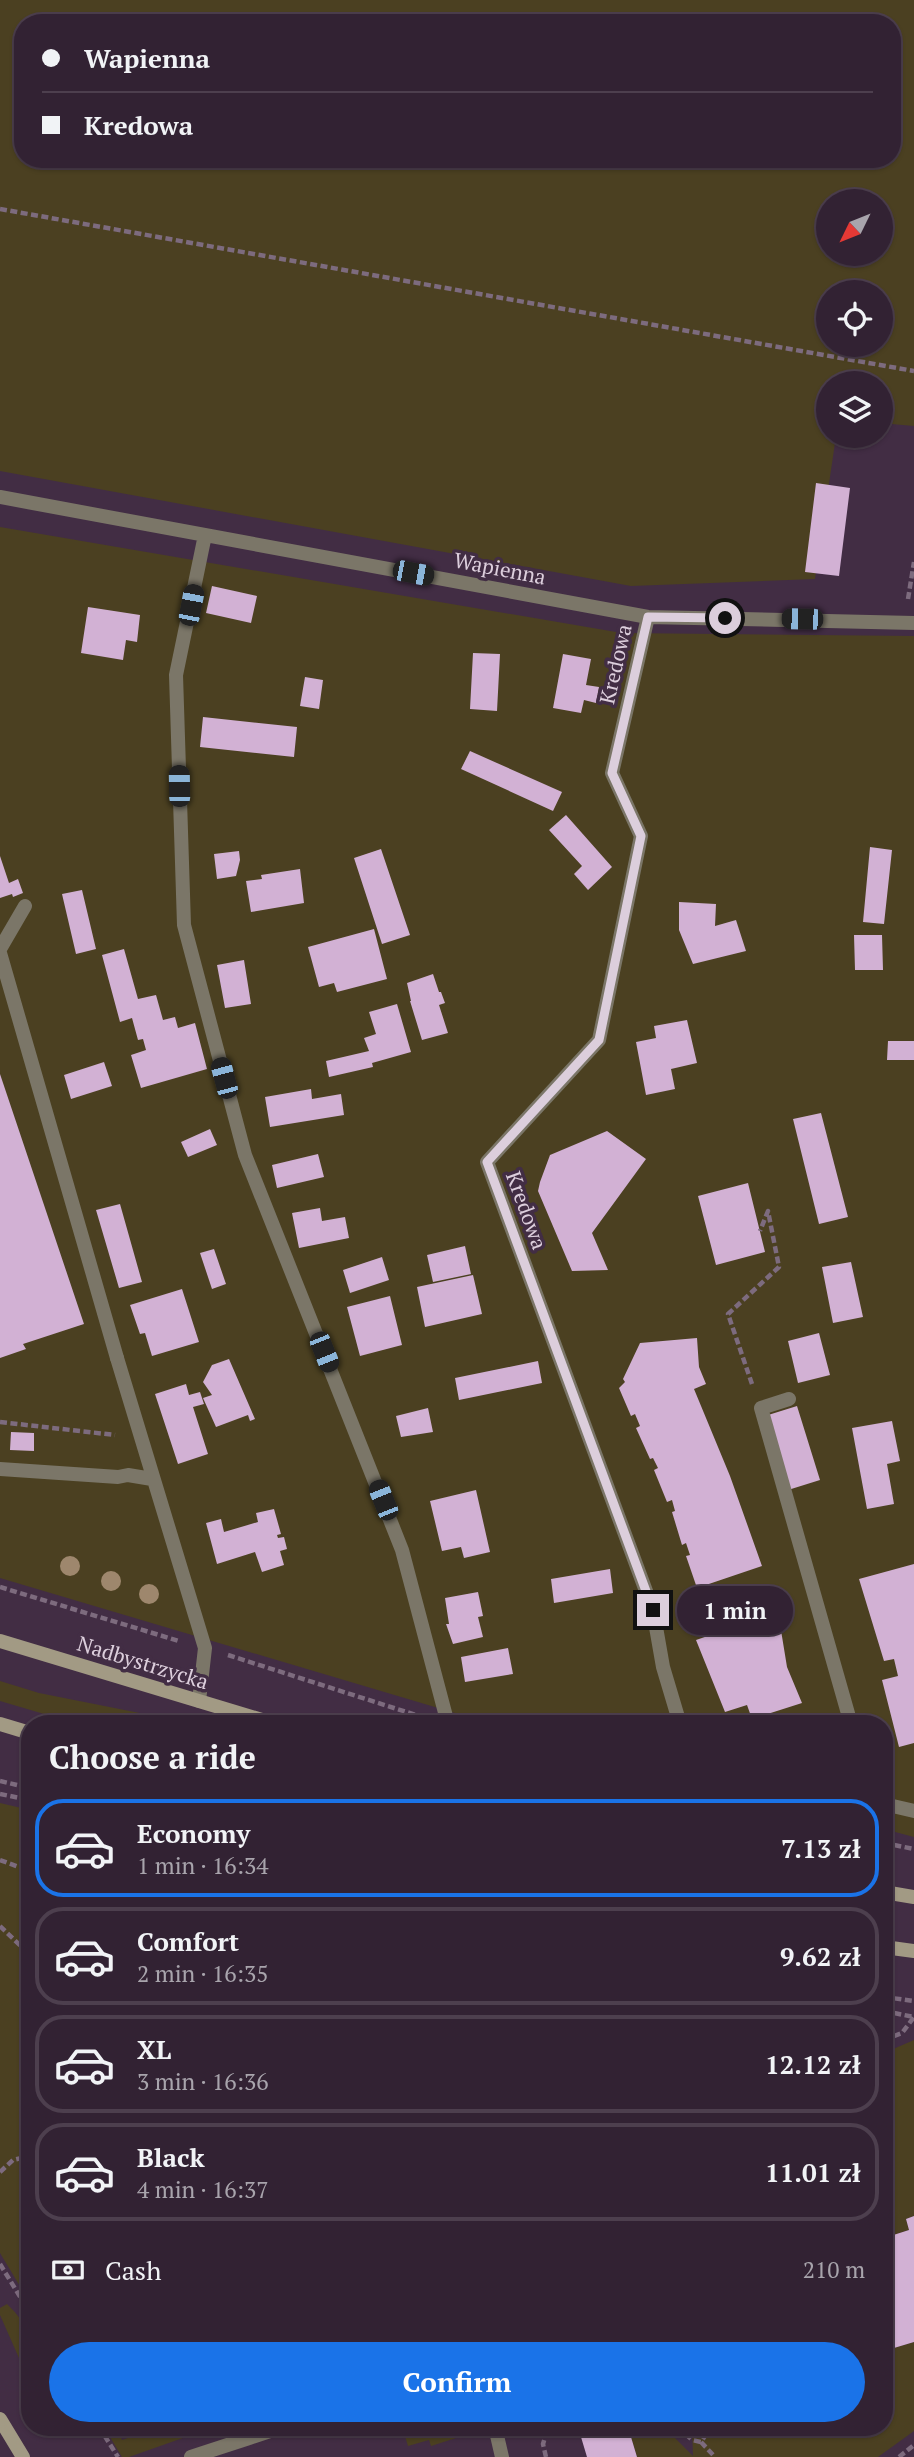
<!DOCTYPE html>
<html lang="en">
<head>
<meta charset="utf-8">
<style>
	:root { --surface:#322233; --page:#3a2a3b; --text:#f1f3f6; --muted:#a8a4ac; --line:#4d3f4e; --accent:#1a73e8 }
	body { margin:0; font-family:"PT Serif",serif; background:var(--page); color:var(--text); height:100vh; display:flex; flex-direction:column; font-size:26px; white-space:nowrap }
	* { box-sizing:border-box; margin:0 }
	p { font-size:23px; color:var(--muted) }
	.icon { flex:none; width:38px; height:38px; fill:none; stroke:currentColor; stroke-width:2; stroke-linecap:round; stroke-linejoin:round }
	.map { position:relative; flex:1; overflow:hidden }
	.drawer { position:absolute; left:21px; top:1715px; width:872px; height:721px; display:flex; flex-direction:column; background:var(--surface); border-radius:28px; box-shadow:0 2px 5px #0004,0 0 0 2px var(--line) }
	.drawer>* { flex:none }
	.hud { position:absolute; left:14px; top:14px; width:887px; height:154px; border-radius:28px; box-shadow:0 2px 5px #0004,0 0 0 2px var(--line); display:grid; align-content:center; height:154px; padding:0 28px; background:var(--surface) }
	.needle { width:46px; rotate:227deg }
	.buttons { position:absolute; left:816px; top:189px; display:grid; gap:14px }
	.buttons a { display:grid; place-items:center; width:77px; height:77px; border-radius:50%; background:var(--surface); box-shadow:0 2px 5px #0004,0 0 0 2px var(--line); font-size:35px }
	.end { position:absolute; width:32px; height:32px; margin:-16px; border:9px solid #dccedc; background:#111; box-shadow:0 0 0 4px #111 }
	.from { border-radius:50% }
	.bubble { position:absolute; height:49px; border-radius:24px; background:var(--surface); box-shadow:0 2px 5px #0004,0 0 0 2px var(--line); font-size:23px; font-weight:600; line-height:49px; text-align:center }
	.car { position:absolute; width:21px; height:42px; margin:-21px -10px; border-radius:9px; box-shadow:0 0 5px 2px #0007; background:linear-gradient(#222 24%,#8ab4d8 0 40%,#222 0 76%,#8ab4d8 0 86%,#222 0) }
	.hud b { display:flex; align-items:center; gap:24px; height:66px; font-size:26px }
	.hud b+b { border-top:2px solid var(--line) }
	.hud i { width:18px; height:18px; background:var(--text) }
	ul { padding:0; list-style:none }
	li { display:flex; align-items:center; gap:21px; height:98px; margin:0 14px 10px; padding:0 14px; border:4px solid var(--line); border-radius:28px }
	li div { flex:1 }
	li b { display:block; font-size:26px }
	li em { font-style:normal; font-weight:600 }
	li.selected { border-color:var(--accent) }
	li>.icon { width:63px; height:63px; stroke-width:1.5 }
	h2 { padding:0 28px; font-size:32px; line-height:84px }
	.pay { display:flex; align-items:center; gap:18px; height:77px; padding:0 28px; font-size:26px }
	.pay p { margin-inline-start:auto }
	.button { display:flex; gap:14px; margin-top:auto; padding:14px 28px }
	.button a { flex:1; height:80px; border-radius:42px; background:var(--accent); color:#fff; font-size:28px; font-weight:600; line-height:80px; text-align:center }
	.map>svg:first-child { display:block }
	.green { fill:#4b4021; fill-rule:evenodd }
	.building { fill:#d2b1d4 }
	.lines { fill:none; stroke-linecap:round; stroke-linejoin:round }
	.path { stroke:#7d6b7e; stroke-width:4.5; stroke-dasharray:7 3.5; stroke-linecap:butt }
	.lane { stroke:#7b7668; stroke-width:14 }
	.street { stroke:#7b7668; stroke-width:14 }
	.secondary { stroke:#a29a84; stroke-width:14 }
	.tree { fill:#9e876d }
	.route { stroke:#dccedc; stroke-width:9 }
	.labels { text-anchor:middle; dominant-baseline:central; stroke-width:7; stroke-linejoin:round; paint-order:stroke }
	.street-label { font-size:21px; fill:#dccedc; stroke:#422d44 }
</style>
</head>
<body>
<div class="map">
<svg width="914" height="2457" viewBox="0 0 914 2457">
	<rect width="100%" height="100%" fill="#422d44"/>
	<path class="green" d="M0 0H914V426L880 423V383H828V436H836L815 579 631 586 0 471ZM23 23H892V159H23ZM828 201H880V254H828ZM828 292H880V345H828Z
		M0 527 622 633 914 636V1837L884 1829V1724H492L0 1578Z
		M0 1681 39 1693 195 1724H78L0 1701Z
		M0 1803 30 1810V2036L24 2038 30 2063V2303L0 2253Z
		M914 2040V2216L906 2219 909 2230 884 2238V2053Z
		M7 2304C36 2332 30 2345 30 2383L0 2315V2308Z
		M914 2342V2431L878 2457H637L628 2427H664L693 2456 692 2427H884V2351Z
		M104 2427H117L122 2440 160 2427H214L129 2457H122Z
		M402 2427H459L456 2438 431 2446 429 2440 408 2446Z"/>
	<path class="building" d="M816 483 850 488 839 576 805 572Z
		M212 586 257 596 251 623 206 613Z
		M88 607 140 615 137 642 126 640 123 660 81 653Z
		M473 653 500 654 497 711 470 709Z
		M563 654 591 659 586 685 599 687 596 703 584 700 581 713 553 708Z
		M305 677 323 680 319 709 300 706Z
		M203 717 297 727 294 757 200 747Z
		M470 751 562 792 553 811 461 769Z
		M566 815 612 867 588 890 574 874 582 866 549 830Z
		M870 847 892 850 884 924 863 922Z
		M381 849 410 935 382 944 354 858Z
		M239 851 240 860 236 876 217 879 214 854Z
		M0 856 9 883 18 879 23 893 13 897 12 894 0 898Z
		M300 869 304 903 251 912 246 881 262 879 261 875Z
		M82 890 96 949 76 954 62 894Z
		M679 902 716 904 715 926 736 920 746 951 693 964 679 930Z
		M374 929 387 979 337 992 334 983 319 987 308 947Z
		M854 935H882L883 970H855Z
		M124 949 138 999 156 995 163 1020 175 1017 178 1028 195 1023 207 1069 141 1088 131 1055 146 1050 143 1039 138 1040 132 1018 120 1022 102 955Z
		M244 960 251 1004 225 1008 217 965Z
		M433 974 439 992H441L445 1003 439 1005 448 1033 422 1040 410 1001H411L407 983Z
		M397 1004 411 1052 372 1063 373 1067 329 1077 326 1061 369 1051 364 1038 376 1034 369 1012Z
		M687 1020 697 1063 671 1069 675 1089 646 1095 636 1042 656 1038 654 1026Z
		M888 1041H914V1060H887Z
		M104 1062 112 1086 71 1099 64 1075Z
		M0 1074 84 1324 23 1344 26 1349 0 1358Z
		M311 1089 312 1099 341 1094 344 1115 270 1127 265 1097Z
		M821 1113 848 1217 819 1224 793 1119Z
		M210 1129 217 1145 188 1157 181 1142Z
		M607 1131 646 1159 592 1233 608 1270 572 1271 538 1191 540 1182 550 1155Z
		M318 1154 324 1177 277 1188 272 1165Z
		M748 1183 765 1252 716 1265 698 1196Z
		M120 1204 142 1282 119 1288 96 1210Z
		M320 1208 322 1221 345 1217 349 1238 299 1248 292 1213Z
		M465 1246 471 1274 433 1282 427 1255Z
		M214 1249 226 1284 212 1289 200 1253Z
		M382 1257 389 1280 350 1293 343 1270Z
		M851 1262 863 1317 833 1323 822 1267Z
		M473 1275 482 1314 425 1327 417 1287Z
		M182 1289 199 1342 152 1356 145 1333 140 1334 130 1305Z
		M390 1296 402 1345 360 1356 347 1307Z
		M819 1333 830 1375 798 1383 788 1341Z
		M697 1338 699 1367 706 1384 694 1389 730 1476 762 1566 697 1588 686 1556 690 1555 686 1543 682 1545 672 1512 675 1511 672 1500 667 1502 654 1470 658 1468 653 1458 650 1459 636 1428 640 1426 635 1414 631 1416 619 1388 625 1382 623 1379 640 1343Z
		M229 1359 255 1419 250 1421 248 1415 216 1427 203 1398 212 1395 203 1382 212 1365Z
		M538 1361 542 1383 459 1400 455 1378Z
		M186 1384 189 1395 200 1392 204 1404 193 1407 208 1454 178 1464 155 1394Z
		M797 1406 820 1480 788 1490 765 1416Z
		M428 1408 433 1432 401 1437 396 1416Z
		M892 1421 900 1461 887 1464 894 1504 867 1509 852 1428Z
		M11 1432 34 1433V1451L10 1450Z
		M476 1490 490 1552 464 1558 461 1547 442 1551 430 1501Z
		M274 1509 281 1534 277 1535 278 1538 284 1537 287 1549 280 1551 284 1565 262 1572 255 1552 217 1564 206 1523 221 1519 224 1532 258 1522 256 1513Z
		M914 1564V1743L899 1747 882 1680 898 1676 894 1659 884 1661 859 1579Z
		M610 1569 613 1593 554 1603 551 1579Z
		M478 1592 483 1616 478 1617 483 1637 453 1644 446 1624H449L445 1598Z
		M778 1612 787 1667 802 1703 752 1719 747 1705 725 1712 696 1640Z
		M508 1648 513 1674 465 1682 461 1657Z
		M914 2216V2342L884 2351V2238L909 2230 906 2219Z
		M578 2427H628L637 2457H587Z"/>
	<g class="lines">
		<path class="path" d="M0 209 914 371
			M908 599 914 562
			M752 1384 728 1314 779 1267 768 1211 760 1231
			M0 1422 115 1435
			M0 1587 179 1641
			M228 1655 419 1716
			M0 1781 30 1788
			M0 1794 30 1800
			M884 1843 914 1849
			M0 1860 30 1871
			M0 1926 30 1955
			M884 1997 914 2001
			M884 2011 914 2017
			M884 2040 902 2033 914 2017
			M0 2172 13 2160 30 2156
			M0 2264 30 2313
			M99 2427 118 2457
			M678 2427 692 2440 701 2442 711 2427
			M701 2442 715 2457
			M546 2457 543 2444 548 2427
			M899 2457 914 2445"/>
		<path class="lane" d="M117 1358 205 1648 199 1701
			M789 1399 761 1408 851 1724
			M0 1469 118 1477 128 1475 152 1479
			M495 2427 502 2457
			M249 2438 279 2428
			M191 2457 249 2438 246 2427"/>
		<path class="street" d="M0 497 648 617 914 623
			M205 535 176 675 184 925 245 1155 402 1550 448 1724
			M648 617 612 773 641 836 599 1040 487 1162 653 1610 663 1667 680 1724
			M0 949 25 906
			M0 953 117 1358
			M884 1804 914 1811"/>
		<path class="secondary" d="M0 1641 275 1724
			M0 1724 30 1733
			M884 1892 914 1897
			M884 1947 914 1951
			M0 2419 23 2457"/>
	</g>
	<g class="tree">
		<circle cx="70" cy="1566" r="10"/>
		<circle cx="111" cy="1581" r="10"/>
		<circle cx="149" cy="1594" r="10"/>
	</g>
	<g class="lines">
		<path class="route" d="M653 1610 487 1162 599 1040 641 836 612 773 648 617 725 618"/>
	</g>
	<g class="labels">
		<g class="street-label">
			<text transform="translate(500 568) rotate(11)">Wapienna</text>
			<text transform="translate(615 664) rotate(-77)">Kredowa</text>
			<text transform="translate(527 1210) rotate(70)">Kredowa</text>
			<text transform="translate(143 1662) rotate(17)">Nadbystrzycka</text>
		</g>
	</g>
</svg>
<div class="buttons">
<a><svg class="needle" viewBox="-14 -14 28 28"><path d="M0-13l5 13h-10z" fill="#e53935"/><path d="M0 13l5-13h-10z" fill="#a8a4ac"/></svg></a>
<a><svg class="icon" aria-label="locate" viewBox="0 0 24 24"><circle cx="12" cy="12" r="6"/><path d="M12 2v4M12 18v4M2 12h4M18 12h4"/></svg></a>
<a><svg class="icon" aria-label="layers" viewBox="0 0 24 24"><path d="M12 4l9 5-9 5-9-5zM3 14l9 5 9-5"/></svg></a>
</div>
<i class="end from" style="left:725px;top:618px"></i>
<i class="end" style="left:653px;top:1610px"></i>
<div class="bubble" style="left:677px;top:1586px;width:116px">1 min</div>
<i class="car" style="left:413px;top:573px;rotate:101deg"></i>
<i class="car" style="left:191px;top:605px;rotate:11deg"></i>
<i class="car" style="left:802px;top:619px;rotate:271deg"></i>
<i class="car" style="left:179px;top:786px;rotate:359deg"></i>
<i class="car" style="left:224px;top:1078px;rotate:345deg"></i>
<i class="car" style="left:324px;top:1352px;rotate:158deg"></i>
<i class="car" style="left:383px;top:1500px;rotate:338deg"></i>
<div class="hud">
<b><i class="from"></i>Wapienna</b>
<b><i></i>Kredowa</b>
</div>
<section class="drawer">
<h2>Choose a ride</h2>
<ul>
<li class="selected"><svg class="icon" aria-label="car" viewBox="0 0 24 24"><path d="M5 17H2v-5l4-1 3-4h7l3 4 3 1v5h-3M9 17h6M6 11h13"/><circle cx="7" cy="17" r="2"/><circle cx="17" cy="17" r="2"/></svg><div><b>Economy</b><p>1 min · 16:34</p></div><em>7.13 zł</em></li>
<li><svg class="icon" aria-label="car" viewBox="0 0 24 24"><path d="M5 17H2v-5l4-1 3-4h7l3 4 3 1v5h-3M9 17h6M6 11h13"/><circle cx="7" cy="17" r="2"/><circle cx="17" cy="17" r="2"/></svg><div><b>Comfort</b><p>2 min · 16:35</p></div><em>9.62 zł</em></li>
<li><svg class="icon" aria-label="car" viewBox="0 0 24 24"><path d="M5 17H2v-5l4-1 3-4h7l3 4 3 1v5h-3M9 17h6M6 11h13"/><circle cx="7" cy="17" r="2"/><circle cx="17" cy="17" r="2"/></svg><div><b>XL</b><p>3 min · 16:36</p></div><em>12.12 zł</em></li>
<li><svg class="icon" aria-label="car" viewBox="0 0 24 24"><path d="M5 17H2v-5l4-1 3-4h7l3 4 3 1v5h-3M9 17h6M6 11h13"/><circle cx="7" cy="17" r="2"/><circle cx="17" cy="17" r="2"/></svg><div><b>Black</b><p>4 min · 16:37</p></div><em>11.01 zł</em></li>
</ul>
<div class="pay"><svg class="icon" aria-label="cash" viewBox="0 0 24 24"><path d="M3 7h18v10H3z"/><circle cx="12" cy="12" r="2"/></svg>Cash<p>210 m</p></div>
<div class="button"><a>Confirm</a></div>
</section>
</div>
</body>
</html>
